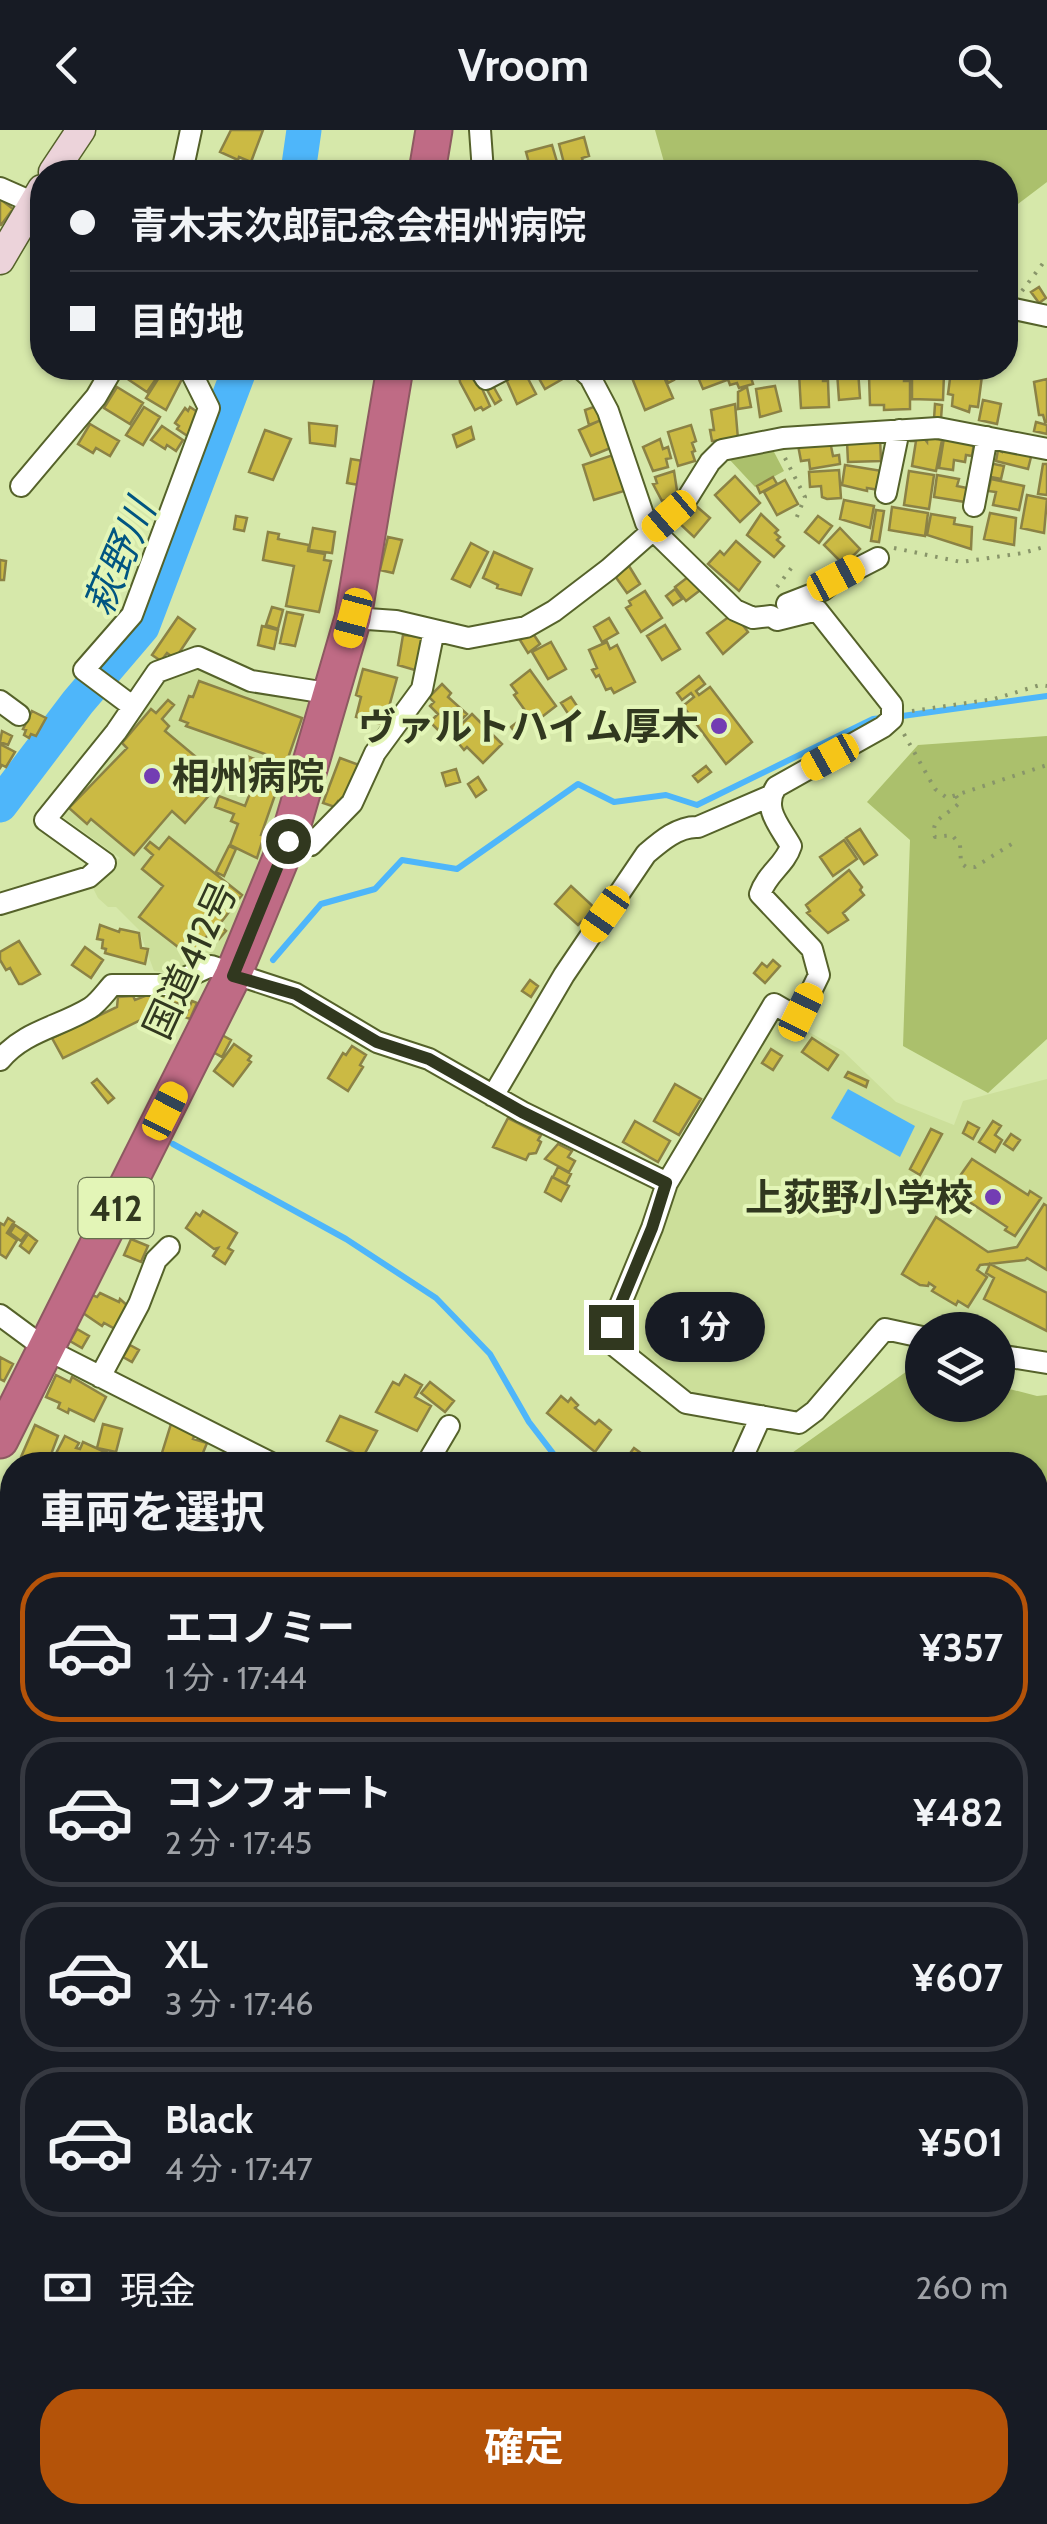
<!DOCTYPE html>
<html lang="ja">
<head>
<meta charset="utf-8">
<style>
	:root { --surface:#171b24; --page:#242831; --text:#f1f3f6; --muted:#9ea1a6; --line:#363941; --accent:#b45309 }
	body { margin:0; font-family:Cabin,"Noto Sans JP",sans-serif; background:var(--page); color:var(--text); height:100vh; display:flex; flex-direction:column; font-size:38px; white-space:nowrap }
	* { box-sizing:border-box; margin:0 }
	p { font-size:32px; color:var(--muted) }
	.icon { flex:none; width:55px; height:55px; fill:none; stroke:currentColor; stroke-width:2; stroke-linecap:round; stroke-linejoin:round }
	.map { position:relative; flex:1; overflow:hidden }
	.panel { position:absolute; left:0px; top:1322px; width:1048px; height:1072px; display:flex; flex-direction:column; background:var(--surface); border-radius:40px 40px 0 0; box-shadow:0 2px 8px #0004 }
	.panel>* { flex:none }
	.guide { position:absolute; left:30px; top:30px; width:988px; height:220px; border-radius:40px; box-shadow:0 2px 8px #0004; display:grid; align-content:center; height:220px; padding:0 40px; background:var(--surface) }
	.tools { position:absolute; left:905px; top:1182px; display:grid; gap:20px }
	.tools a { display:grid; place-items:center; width:110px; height:110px; border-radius:50%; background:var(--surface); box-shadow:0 2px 8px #0004; font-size:50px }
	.end { position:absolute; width:45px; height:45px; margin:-22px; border:12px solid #31381f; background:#fff; box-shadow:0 0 0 5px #fff }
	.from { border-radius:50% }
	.bubble { position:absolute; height:70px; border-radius:35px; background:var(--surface); box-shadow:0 2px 8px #0004; font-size:32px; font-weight:700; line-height:70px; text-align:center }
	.car { position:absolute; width:30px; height:60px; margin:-30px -15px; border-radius:12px; box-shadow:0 0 8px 2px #0007; background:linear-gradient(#f5c518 24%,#345 0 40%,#f5c518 0 76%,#345 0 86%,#f5c518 0) }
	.guide b { display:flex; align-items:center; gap:35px; height:95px; font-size:38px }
	.guide b+b { border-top:2px solid var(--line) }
	.guide i { width:25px; height:25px; background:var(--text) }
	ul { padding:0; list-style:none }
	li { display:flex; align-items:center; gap:30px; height:150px; margin:0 20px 15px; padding:0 20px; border:5px solid var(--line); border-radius:40px }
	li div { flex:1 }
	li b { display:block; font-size:38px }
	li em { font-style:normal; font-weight:700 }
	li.active { border-color:var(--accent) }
	li>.icon { width:90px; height:90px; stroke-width:1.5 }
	h2 { padding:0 40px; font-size:45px; line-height:120px }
	.pay { display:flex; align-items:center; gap:25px; height:110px; padding:0 40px; font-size:38px }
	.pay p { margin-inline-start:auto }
	.cta { display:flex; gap:20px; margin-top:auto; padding:20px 40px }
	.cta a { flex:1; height:115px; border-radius:40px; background:var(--accent); color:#fff; font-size:40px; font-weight:700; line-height:115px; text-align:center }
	header { display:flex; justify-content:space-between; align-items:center; height:130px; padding:0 40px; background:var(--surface); font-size:45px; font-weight:700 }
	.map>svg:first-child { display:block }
	.built { fill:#ccdf9a }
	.green { fill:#abc06c }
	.water { fill:#4eb6fa }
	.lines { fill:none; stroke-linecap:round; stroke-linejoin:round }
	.stream { stroke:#4eb6fa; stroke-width:6 }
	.river { stroke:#4eb6fa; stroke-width:35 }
	.building { fill:#cbba44; stroke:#8b8245; stroke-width:2.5 }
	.street-casing { stroke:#55622a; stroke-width:24 }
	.secondary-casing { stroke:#55622a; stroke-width:31 }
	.highway-casing { stroke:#8d5961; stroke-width:39 }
	.path { stroke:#889569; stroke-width:4; stroke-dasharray:2.5 8; stroke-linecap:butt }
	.street { stroke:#fff; stroke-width:20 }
	.secondary { stroke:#ecd3da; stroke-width:28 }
	.highway { stroke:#bf6b85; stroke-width:35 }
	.route { stroke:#31381f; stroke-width:12 }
	.poi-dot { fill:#733db3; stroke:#e3f5b7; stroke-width:4 }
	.labels { text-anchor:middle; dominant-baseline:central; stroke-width:8; stroke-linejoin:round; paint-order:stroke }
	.shield { fill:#e3f5b7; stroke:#66714d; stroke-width:2.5 }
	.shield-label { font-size:35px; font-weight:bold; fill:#31381f }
	.poi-label { font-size:38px; font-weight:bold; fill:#31381f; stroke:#e3f5b7; text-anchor:end }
	.street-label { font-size:38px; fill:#31381f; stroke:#e3f5b7 }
	.water-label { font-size:40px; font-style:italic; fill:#005581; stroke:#e3f5b7 }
</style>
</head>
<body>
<header><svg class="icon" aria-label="back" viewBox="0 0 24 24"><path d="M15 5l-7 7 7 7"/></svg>Vroom<svg class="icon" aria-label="search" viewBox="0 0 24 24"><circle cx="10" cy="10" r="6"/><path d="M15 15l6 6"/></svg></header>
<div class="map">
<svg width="1047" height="2394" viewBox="0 0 1047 2394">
	<rect width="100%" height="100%" fill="#d6e8aa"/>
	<path class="built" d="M204 536 312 569 272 707 220 831 178 844 154 841 139 800 116 777H108L98 768 91 754 120 728 63 687V678L164 548Z
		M785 885 807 901 843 921 896 972 954 995 963 971 1047 949V1224L998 1214V1200H923L880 1192 811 1274 799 1284 690 1263 625 1212 620 1195 696 1016 772 891Z"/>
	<path class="green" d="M655 0H1047V52L1005 84V42H675L664 32Z
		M766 318 774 322 784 341 755 357 729 329Z
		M1047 606V909L988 963 903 916 910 710 867 672 918 615Z
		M917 1234 922 1236V1275H998V1256L1037 1266 1047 1265V1456L1035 1455V1335H775Z
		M124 2382H599V2383L588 2394H113Z"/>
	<path class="water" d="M848 959 915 996 900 1027 831 988Z"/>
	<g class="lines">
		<path class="stream" d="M895 587 1047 566
			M273 830 321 774 375 759 402 730 457 739 578 654 614 672 666 665 697 675 873 589 882 588
			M173 1014 346 1109 436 1168 490 1224 529 1292 562 1335"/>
		<path class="river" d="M298 42 304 0
			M0 675 78 572 142 497 240 238"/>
	</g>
	<path class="building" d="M231 0H263L251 32 239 27 238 30 220 22Z
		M584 7 589 26 582 28 584 36 566 41 559 14Z
		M552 15 560 42H537L534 32 529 33 526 22Z
		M0 69 13 79 1 95H0Z
		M1039 157 1046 168 1039 173 1031 162Z
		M125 238H152L160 243 147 262 129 250 132 246 123 240Z
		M165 238 182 249 166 280 146 268Z
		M337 238H377L359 245 338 248Z
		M533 238H561L566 247 545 259Z
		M628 238H660L673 268 645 280Z
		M662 238H669L674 250 668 253Z
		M694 238H722L727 250 703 259Z
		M724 238H748L753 254 739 258 737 253 730 255Z
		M958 238 972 239 971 245 982 246 978 277 970 276 969 282 952 276 953 265 948 264 951 241 957 242Z
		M473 239 490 276 483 280 481 277 475 280 460 252 459 246Z
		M523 239 536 264 517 274 506 249Z
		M858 240 860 268 839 270 837 242Z
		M810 243V248L823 247V251H828L829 277 801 278 799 244Z
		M912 243 944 244 943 270 912 269Z
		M904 245V251H910V279L884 280V275H870L869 246Z
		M1047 249V292H1045L1043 285H1039L1034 252Z
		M492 254 501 270 495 274 486 258Z
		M775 256 781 281 760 287 756 259Z
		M117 257 143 273 130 294 104 278Z
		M747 257 751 277 738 279V262Z
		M983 270 1001 274 997 294 979 290Z
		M735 274 738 309 712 311 710 300H714L711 280Z
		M935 274 942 275 941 289H934Z
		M599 275 604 289 589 295 585 280Z
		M144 277 160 287 143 315 126 305Z
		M190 277 205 287 192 309 177 299 179 296 175 293 185 278 188 281Z
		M601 290 613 317 591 326 579 300Z
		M1036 292 1047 295V304L1034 301Z
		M309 293 337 296 335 316 310 313Z
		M90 294 119 311 110 326 96 318 93 323 78 314Z
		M691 295 696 311 692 313 695 321 692 322 695 331 678 336 668 302Z
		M162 296 183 310 176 321 167 315 165 319 151 310Z
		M471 297 474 309 457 317 453 305Z
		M265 300 291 309 273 350 249 342Z
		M911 307H923L927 312V307L942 310 936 341 912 336 916 311H911Z
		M880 308 881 331 848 332 847 312Z
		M944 308 974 313 972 326 966 325 965 332 954 330 953 340 939 338Z
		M660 309 663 319 668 317 671 328 666 329 668 337 653 341 643 317Z
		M830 311 833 326 839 325 840 334 810 339 809 330 801 331 798 315Z
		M1003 316 1032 323 1028 339 996 331 998 320 1002 322Z
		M613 325 624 361 594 370 583 335Z
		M351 329 363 331 359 355 347 353Z
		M989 333 1004 336 1001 349 986 346Z
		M1043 334H1047V365L1038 364Z
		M845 335 882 341 879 360 867 358V361L842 355Z
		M839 340 841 368 827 369 822 367 821 356 810 357 809 342Z
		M674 341 678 367 662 371 653 354 657 353 655 347Z
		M909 341 934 345 929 379 904 375Z
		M937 345 959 349 957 356 967 358 965 372 934 367Z
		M735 346 760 373 740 392 715 365Z
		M773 347 777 354 760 363 757 356Z
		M991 349 1024 356 1019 380 993 375 996 362 988 361Z
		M785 350 798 374 777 385 764 362Z
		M1027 365 1047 369 1044 403 1021 398Z
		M844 370 874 376 870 398 840 389Z
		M695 375 710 388 694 407 679 393Z
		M892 377 928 383 925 406 889 400Z
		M876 380 884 381 879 412 871 411Z
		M990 383 1016 388 1014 415 984 409Z
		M761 384 778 400 775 403 780 407 777 410 784 416 774 427 747 405Z
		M931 384 955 388 954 394 972 397 971 419 927 405Z
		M236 386 247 388 244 401 234 399Z
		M818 386 832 396 819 413 805 402Z
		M313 398 335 402 332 423 309 420Z
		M840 398 860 419 844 435 824 415Z
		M268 402 279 404 278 409 309 415 308 421 325 424 324 430 331 431 319 482 286 476 294 436 263 430Z
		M388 407 402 410 393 443 380 440Z
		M736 411 760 432 739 461 708 434 720 421 724 425Z
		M471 413 488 422 470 457 452 449Z
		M494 422 532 439 521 465 497 458 498 455 483 448Z
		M0 430 6 431 4 450H0Z
		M629 436 640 454 627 463 615 446Z
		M692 444 703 458 686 471 675 457Z
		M675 459 682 469 673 475 666 466Z
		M645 461 662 488 641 502 626 478 631 475 629 471Z
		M272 477 283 480 278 499 266 495Z
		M287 482 303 485 295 516 280 513Z
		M734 483 748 502 723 524 707 503Z
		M178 487 195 499 175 529 167 523 161 531 152 525Z
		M609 488 618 503 602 512 594 497Z
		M665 495 680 519 662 530 647 506Z
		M262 496 278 500 274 519 258 515Z
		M532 502 540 514 528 523 520 510Z
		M403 505 423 507 418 541 398 535Z
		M551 512 566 539 548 549 532 522Z
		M607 512 610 519 617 515 635 552 614 563 611 558 606 560 599 545 596 547 592 540 597 538 589 520Z
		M363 539 397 548 384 595 356 587 361 567 356 565Z
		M530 540 556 576 534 593 514 565 517 563 511 555Z
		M699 546 705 554 696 561 699 565 710 557 752 612 726 634 683 576 694 567 691 563 682 570 677 563Z
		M199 551 302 588 261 705 264 706 257 728 230 715 238 694 231 691 234 684 215 677 219 666 245 676 259 640 247 635 249 627 262 632 265 624 186 596 188 593 180 590 189 566 193 567Z
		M442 554 451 563 448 567 467 584 450 601 443 595 438 600 430 592 438 584 430 576 434 572 429 567Z
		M571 567 579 579 569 585 561 573Z
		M168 570 174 575 162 589 169 596 165 601 208 637 197 650 211 663 185 693 172 681 134 725 91 689 87 694 69 678 127 618 122 613 151 579 156 583Z
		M32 581 46 588 36 606 31 604 29 608 24 605 26 600 23 599Z
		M472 584 502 614 483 633 467 617 464 620 451 604Z
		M520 590 526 597 517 605 511 597Z
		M2 601 12 606 8 615 0 612Z
		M0 614 15 622 6 637 2 635 0 638Z
		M340 628 359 635 343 673 338 671 335 677 323 673Z
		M706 636 711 642 698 652 693 646Z
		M456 639 460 652 446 656 442 643Z
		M478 647 486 660 476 667 468 654Z
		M860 699 877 725 864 734 846 708Z
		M169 707 242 765 219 795 226 801 219 809 210 802 191 827 139 787 163 756 142 739 153 725 145 718 150 712 159 719Z
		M844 710 857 729 833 746 820 727Z
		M229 716 236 719 224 746 216 742Z
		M849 740 862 757 860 760 864 765 843 783 848 790 828 803 807 783 810 781 806 775Z
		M571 756 598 781 585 795 581 792 578 795 555 774Z
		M100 795 119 802 120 799 139 803 141 818 148 819 145 834 105 823 106 819 102 818 103 810 97 809Z
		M19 811 40 844 22 854H19L10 838 6 840 0 830V822Z
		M85 817 103 830 91 848 72 835Z
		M773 830 780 836 765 853 754 843 762 833 767 837Z
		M530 850 538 856 531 867 522 861Z
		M150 864 159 881 63 928 52 908 117 877 118 867 133 866 135 870Z
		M164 865 168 874 159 878 153 866Z
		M171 866 187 869 186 875 170 872Z
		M192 871 197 873 190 889 185 887Z
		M222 905 231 910 222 927 213 922Z
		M812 908 838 925 828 940 802 922Z
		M234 914 251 926 248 930 251 932 233 956 214 941Z
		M352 916 366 925 360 935 363 937 348 961 328 948 343 923 346 925Z
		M771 919 782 926 773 940 762 933Z
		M848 942 868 951 866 957 845 947Z
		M97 949 114 968 108 973 92 953Z
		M675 954 701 969 679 1005 654 991Z
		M508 988 541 1005 538 1010 541 1012 536 1023 529 1024 526 1030 493 1017Z
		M635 991 670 1011 658 1032 623 1012Z
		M993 991 1001 996 995 1005 1002 1010 995 1022 979 1012Z
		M968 992 979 998 973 1009 963 1003Z
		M931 999 942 1004 920 1045 910 1039Z
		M1011 1004 1020 1010 1013 1020 1004 1014Z
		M558 1014 572 1021 568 1027 575 1031 569 1042 545 1029Z
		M972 1029 1028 1065 1030 1061 1041 1068 1015 1106 1005 1100 1007 1097 965 1069 956 1074 945 1067Z
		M558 1037 571 1044 566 1054 553 1047Z
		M552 1047 569 1056 561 1071 545 1062Z
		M1044 1074 1047 1076V1140L1027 1128 1025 1130 980 1135 977 1140 987 1147 968 1177 958 1171 956 1175 932 1161 935 1157 929 1153 928 1156 920 1155 902 1144 936 1087 988 1122 1017 1117Z
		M203 1081 237 1103 228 1118 233 1121 225 1134 213 1126 218 1118 214 1119 186 1098 196 1083 200 1086Z
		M8 1088 14 1092 7 1103 17 1110 6 1128 0 1124V1093L4 1095Z
		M15 1095 27 1103 21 1111 10 1103Z
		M28 1104 37 1111 29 1123 20 1116Z
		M131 1109 148 1116 141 1132 124 1125Z
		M990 1134 1047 1163V1201L984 1169 994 1148 986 1143Z
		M100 1163 119 1172 120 1169 129 1177 117 1200 104 1193 102 1196 83 1183 92 1165 97 1167Z
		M77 1199 89 1206 82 1218 70 1211Z
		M130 1215 139 1220 132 1232 123 1227Z
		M0 1227 13 1234 4 1251 0 1249Z
		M56 1245 70 1252 72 1247 106 1267 94 1291 69 1279 68 1283 58 1278 60 1273 46 1267Z
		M405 1245 422 1255 415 1267 431 1276 417 1301 376 1282 393 1252 399 1255Z
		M430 1252 454 1271 445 1282 421 1263Z
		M561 1266 568 1272 571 1268 578 1275 575 1278 595 1294 599 1290 611 1300 595 1322 547 1283Z
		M340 1286 377 1301 363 1327 327 1311Z
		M103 1294 122 1299 116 1322 97 1318Z
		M171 1294 195 1304 193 1309 207 1313 198 1335H167L161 1326Z
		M35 1295 58 1306 47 1335H37L21 1327Z
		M65 1306 79 1313 76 1318 80 1319 83 1312 107 1323 104 1331 113 1335H50Z
		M634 1318 652 1331 649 1335 622 1334Z
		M525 1325 534 1335H515L519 1329Z
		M12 1339V1360L4 1356Z
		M0 1663 11 1669 1 1687H0Z
		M1047 1986V2022L1042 2024 1035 2004V1990Z
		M1035 2054 1046 2078 1035 2083Z
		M1047 2082V2113L1036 2117 1035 2087Z
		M1047 2119V2145H1046L1037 2123Z
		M1043 2229 1047 2238 1043 2246 1045 2253 1035 2257V2232Z
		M1042 2347 1047 2359V2376L1035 2380V2350Z
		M1047 2376V2383L1033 2388 1031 2383Z
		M84 2382H98L108 2391 106 2394H75Z
		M806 2382H835L839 2393 811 2394Z
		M860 2382H883L885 2390 877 2394H865Z
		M914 2382H943L917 2393Z
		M958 2382H993L996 2390 986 2394H963Z
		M1047 2384V2394H1036L1034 2389Z"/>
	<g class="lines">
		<defs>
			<path id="street" d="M480 0 483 42
				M182 42 191 0
				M0 58 34 73 42 81
				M1005 177 1047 186
				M479 238 486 249 507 238
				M21 356 96 267 113 238
				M886 363 899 300
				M974 376 987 307
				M787 474 823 460 837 449 878 428
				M353 488 396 491 468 508 526 497 554 481 609 439 685 372 710 332 722 320 783 308 938 298 1047 319
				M0 571 19 585
				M132 576 84 540 132 485 209 278 189 238
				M288 711 311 715 352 673 375 623 422 559 434 500
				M0 774 89 747 105 733 45 690 116 602 157 542 198 527 251 551 333 564
				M0 930C24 901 59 897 90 878 98 873 105 863 112 855H169L211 836 296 864 377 912 429 929 522 982 667 1053 774 874 793 885 801 882 819 845 812 819 760 764C767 743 785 735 791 716 780 696 762 679 776 657L883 597 892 589V575L817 480 777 490 771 486 753 488 735 480 646 393 608 281 590 247 580 238
				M493 966 564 845 646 724C660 712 678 696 698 697L770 666
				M667 1053 652 1098 611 1197 616 1217 686 1273 799 1293 815 1281 885 1199 922 1207
				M0 1185 46 1219 275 1335
				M998 1225 1047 1233
				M100 1247 139 1174 156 1130 169 1117
				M426 1335 449 1296
				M739 1335 761 1286
				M0 1714 12 1719
				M1035 1900 1040 1915 1035 1917
				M0 1980H12
				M893 2382 898 2394
				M1001 2382 1006 2394
				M58 2394 67 2382"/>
			<path id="secondary" d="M53 42 81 0
				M0 130 42 59
				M1035 1969 1047 1964
				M1035 2181 1047 2211
				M1035 2271 1047 2267
				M735 2394 763 2382"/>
			<path id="highway" d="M427 42 434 0
				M0 1310 233 845 288 711 353 488 395 238"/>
		</defs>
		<use href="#street" class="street-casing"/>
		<use href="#secondary" class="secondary-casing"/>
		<use href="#highway" class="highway-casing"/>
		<path class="path" d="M1022 161 1047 128
			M785 328 805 367 794 394
			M894 418 961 432 1023 423 1047 416
			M777 457 792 437
			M912 581 994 569 1040 555 1047 556
			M904 604 935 659 947 668 1047 635
			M956 666 960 672C949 685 929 688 935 707L952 705 960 715 961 733 966 737H975L1018 710"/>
		<use href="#street" class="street"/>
		<use href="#secondary" class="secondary"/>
		<use href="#highway" class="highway"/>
	</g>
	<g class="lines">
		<path class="route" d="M288 711 233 846 296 864 377 912 429 929 522 982 666 1053 652 1098 611 1197"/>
	</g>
	<g class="poi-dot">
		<circle cx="719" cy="596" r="10"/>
		<circle cx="152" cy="646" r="10"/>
		<circle cx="993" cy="1067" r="10"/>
	</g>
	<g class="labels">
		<rect class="shield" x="78.5" y="1048" width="75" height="60" rx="8"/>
		<g class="shield-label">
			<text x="116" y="1078">412</text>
		</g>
		<g class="poi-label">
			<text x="699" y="596">ヴァルトハイム厚木</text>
			<text x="172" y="646" text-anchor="start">相州病院</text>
			<text x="973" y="1067">上荻野小学校</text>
		</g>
		<g class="street-label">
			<text transform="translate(190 830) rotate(-65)">国道412号</text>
		</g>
		<g class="water-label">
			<text transform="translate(119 427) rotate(-67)">萩野川</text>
		</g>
	</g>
</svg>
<div class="tools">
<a><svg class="icon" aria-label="layers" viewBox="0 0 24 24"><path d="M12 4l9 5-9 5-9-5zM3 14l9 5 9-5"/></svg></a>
</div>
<i class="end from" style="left:288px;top:711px"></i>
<i class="end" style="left:611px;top:1197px"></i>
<div class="bubble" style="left:645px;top:1162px;width:120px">1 分</div>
<i class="car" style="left:669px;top:386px;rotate:229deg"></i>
<i class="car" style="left:836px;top:448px;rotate:62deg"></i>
<i class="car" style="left:353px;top:488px;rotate:195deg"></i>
<i class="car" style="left:830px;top:627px;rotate:241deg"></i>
<i class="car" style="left:605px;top:784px;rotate:215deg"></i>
<i class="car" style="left:801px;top:882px;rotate:26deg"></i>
<i class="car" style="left:165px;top:981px;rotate:27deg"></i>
<div class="guide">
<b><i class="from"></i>青木末次郎記念会相州病院</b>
<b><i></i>目的地</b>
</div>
<section class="panel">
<h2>車両を選択</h2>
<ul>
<li class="active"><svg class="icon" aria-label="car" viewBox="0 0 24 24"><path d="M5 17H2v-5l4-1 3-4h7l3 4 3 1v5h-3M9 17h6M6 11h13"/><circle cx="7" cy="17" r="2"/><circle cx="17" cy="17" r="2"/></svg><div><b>エコノミー</b><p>1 分 · 17:44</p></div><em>¥357</em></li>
<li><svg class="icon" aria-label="car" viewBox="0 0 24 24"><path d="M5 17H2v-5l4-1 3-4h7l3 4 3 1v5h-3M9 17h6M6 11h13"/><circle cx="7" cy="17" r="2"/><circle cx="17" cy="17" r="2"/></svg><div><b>コンフォート</b><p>2 分 · 17:45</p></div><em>¥482</em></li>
<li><svg class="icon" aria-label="car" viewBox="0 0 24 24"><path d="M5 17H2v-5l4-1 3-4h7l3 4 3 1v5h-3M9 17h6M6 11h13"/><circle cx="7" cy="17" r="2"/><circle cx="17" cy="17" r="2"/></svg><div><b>XL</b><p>3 分 · 17:46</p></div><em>¥607</em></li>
<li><svg class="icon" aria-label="car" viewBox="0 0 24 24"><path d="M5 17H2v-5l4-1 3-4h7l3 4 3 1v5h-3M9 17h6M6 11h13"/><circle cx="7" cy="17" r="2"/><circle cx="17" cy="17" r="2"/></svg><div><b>Black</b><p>4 分 · 17:47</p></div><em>¥501</em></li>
</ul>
<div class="pay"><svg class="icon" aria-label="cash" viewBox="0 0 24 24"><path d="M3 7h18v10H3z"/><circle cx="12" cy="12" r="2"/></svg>現金<p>260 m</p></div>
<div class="cta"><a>確定</a></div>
</section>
</div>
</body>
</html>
